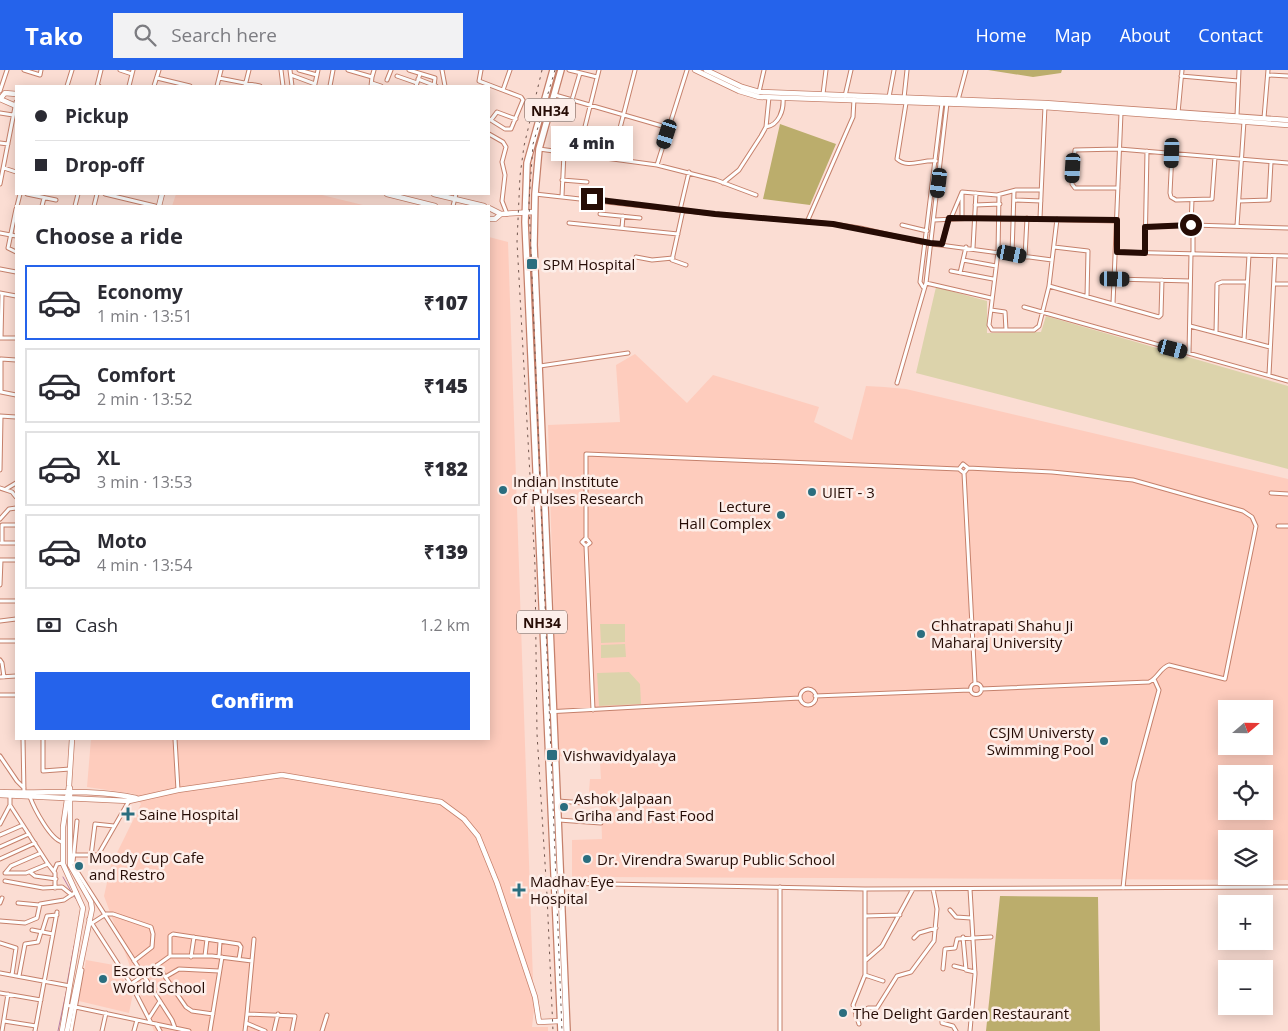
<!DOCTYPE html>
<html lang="en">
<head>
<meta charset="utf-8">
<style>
	:root { --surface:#fff; --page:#f2f2f3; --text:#2b2b33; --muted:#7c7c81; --line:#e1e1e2; --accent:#2563eb }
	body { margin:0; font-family:"Open Sans",sans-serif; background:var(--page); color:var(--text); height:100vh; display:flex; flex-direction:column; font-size:19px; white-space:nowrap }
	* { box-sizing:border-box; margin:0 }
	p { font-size:16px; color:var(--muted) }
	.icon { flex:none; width:28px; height:28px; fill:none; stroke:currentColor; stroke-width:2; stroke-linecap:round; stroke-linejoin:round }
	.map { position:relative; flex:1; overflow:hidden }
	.side { position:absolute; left:15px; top:135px; width:475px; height:535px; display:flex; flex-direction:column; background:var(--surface); border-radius:0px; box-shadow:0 2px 12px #0003 }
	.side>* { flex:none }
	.banner { position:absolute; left:15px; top:15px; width:475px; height:110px; border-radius:0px; box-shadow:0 2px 12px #0003; display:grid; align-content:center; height:110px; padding:0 20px; background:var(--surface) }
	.needle { width:32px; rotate:70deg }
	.controls { position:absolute; left:1218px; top:630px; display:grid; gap:10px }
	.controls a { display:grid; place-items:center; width:55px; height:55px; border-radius:0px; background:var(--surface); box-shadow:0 2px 12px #0003; font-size:25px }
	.end { position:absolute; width:22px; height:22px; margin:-11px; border:6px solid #260c05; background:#fff; box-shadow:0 0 0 2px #fff }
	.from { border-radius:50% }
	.bubble { position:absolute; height:35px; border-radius:0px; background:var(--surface); box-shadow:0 2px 12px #0003; font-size:16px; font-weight:800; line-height:35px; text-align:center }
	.car { position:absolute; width:15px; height:30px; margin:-15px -8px; border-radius:6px; box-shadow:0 0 4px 1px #0007; background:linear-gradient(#222 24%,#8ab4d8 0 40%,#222 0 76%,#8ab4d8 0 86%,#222 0) }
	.banner b { display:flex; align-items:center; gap:18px; height:48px; font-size:19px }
	.banner b+b { border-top:1px solid var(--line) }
	.banner i { width:12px; height:12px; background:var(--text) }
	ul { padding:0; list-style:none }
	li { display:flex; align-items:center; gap:15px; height:75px; margin:0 10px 8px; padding:0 10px; border:2px solid var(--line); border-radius:0px }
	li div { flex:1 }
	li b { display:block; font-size:19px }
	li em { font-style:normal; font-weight:800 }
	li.selected { border-color:var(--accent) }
	li>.icon { width:45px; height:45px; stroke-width:1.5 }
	h2 { padding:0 20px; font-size:22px; line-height:60px }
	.pay { display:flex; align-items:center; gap:12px; height:55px; padding:0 20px; font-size:19px }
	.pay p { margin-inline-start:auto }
	.cta { display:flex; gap:10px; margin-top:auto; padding:10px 20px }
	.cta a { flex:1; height:58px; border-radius:0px; background:var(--accent); color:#fff; font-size:20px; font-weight:800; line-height:58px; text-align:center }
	header { display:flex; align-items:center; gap:30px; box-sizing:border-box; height:70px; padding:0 25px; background:var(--accent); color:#fff }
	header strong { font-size:24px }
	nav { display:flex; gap:28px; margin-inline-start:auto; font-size:18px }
	.search { width:350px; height:45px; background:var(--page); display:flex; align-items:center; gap:12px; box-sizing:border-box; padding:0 18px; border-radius:0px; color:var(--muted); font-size:19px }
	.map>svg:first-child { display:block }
	.built { fill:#feccbd; fill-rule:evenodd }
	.green { fill:#dcd3ab }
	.forest { fill:#bbad6c }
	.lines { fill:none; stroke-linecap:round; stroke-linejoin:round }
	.stream { stroke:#b57da5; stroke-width:1 }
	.street-casing { stroke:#c5806b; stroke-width:5 }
	.secondary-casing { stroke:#c5806b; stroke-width:6 }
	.highway-casing { stroke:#c5806b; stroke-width:8 }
	.street { stroke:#fff; stroke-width:3 }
	.secondary { stroke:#fff; stroke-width:4.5 }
	.highway { stroke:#fff; stroke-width:5.5 }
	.rail { stroke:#71564e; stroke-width:1; stroke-dasharray:2.5 5; stroke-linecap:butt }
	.route { stroke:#260c05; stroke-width:6 }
	.poi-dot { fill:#2b6e7f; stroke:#fdeee9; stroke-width:2 }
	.labels { text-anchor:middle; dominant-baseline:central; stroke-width:5; stroke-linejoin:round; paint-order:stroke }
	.shield { fill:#fdeee9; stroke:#665049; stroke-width:1 }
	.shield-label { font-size:14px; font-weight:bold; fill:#260c05 }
	.poi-label { font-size:15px; fill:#260c05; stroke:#fdeee9; text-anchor:start }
</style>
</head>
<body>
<header>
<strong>Tako</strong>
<div class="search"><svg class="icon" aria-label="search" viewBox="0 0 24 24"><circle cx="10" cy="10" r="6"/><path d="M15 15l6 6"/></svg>Search here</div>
<nav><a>Home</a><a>Map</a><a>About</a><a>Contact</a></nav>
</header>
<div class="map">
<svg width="1288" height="961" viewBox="0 0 1288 961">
	<rect width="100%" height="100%" fill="#fbddd3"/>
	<path class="built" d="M176 124H318L367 136H172Z
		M489 167 508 172 534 940 532 957H548V961H154L104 826 111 795 141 734 135 724 87 717 91 669H489Z
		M635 284 687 333 713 305 819 337 814 352 852 370 866 316 884 317 906 319 1288 409V810L604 807 603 810H572V770L602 769 601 737 588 735 590 709H601L600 691 558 686 548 355 620 352 616 295ZM1226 639H1264V676H1226ZM1226 704H1264V741H1226ZM1226 769H1264V806H1226Z
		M86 890 114 895 133 923 129 943 79 931Z"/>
	<path class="green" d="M936 217 987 231V263L1041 262 1046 246 1288 316V399L916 303Z
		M600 554H625V572L601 573Z
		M625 574 626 587 601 588V575Z
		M629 602 640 614 641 634 599 636 597 603Z"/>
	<path class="forest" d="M988 0H1062L1061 3 1033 7Z
		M780 54 836 74 810 135 763 129Z
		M1000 826 1098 827 1100 961H986Z"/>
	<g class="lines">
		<path class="stream" d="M63 807 72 823
			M74 826 79 833
			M67 914 74 876
			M58 961 67 918"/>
		<defs>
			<path id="street" d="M24 0 40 5 41 0
				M120 0 132 4
				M281 0 283 16
				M290 0 292 16
				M299 0 317 5
				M348 0 372 7 371 16
				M409 0 435 8 434 16
				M442 0 445 16
				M481 0 479 11 521 27 523 30 511 59H505L489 49
				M569 0 597 7
				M291 5 315 14 318 0
				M1268 5 1288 6
				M397 6 417 13
				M1181 6 1238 11
				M372 7 374 0
				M157 8 190 16
				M219 8 260 16
				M418 9 436 16
				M387 10 391 0
				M372 13 381 16
				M67 16 72 0
				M99 16H97L101 0
				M129 16 133 0
				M154 16 159 0
				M217 16 221 0
				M245 16 249 0
				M330 16 333 0
				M416 16 420 4
				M503 20 510 0
				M0 21 7 0
				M759 22 764 0
				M823 24 826 0
				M555 25 669 58
				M845 26 851 0
				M889 27 894 0
				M904 28 907 0
				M572 30 580 3
				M958 30 966 0
				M906 33 897 89C908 99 923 89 936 91
				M0 43 13 45
				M1178 43 1182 0
				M1237 46 1239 0
				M1264 48 1268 0
				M491 50 497 42 516 49
				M766 57C779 55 784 40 783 28
				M489 64 503 72 506 77 502 92 505 105 502 131 507 144
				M0 73 8 74
				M539 79 657 95 716 110 756 125
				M1172 83 1170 123 1171 127 1176 130 1212 129 1215 87
				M578 85 599 0
				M612 89 635 0
				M657 95 687 0
				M4 98 16 102
				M562 110 587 112
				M723 113 739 100 761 66 766 57 769 27
				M0 114 16 32
				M1118 118H1075L1072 114 1075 80 1119 79 1288 93
				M27 124 56 130
				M105 124 155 136
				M535 124 715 144 833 154 860 158 925 173 1052 190
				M999 125 998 182 989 255 992 260H1034L1039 256 1049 216 1057 149
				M562 126 564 83
				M1014 130 1041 131
				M1239 131 1269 130 1271 92
				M975 135 1000 134
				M17 136 20 124
				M42 136 44 128
				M75 136 78 124
				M94 136 97 124
				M453 136 456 124
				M16 139 8 178 16 182
				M680 140 689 102
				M683 140 672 190 686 195
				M600 144 640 148
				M951 148 962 122 997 125 1016 120H1041
				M962 148V124
				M1040 148 1045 36
				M934 150 975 148 1117 151
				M807 152 853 47 854 29
				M569 153 678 164
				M902 155 927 161
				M1191 155 1192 130
				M1193 155V184
				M1237 156 1244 51
				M1145 157 1193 155 1288 158
				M622 158 623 146
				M0 163 16 166
				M942 174 949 148
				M1054 177 1088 181 1087 227
				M973 178 976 123
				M1117 182 1288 186
				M1145 183 1147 81
				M1012 184 1014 121
				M636 187 652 190 673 188
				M1025 187 1027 148
				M963 190 996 196
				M0 199 16 202
				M951 201 993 209
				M960 203 966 177
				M1115 209 1190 211
				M926 213 991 228
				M1274 214H1288
				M1049 216 1159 247 1161 245 1162 210
				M923 217 920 212 942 33
				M0 223 16 226
				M1113 234 1121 43
				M1024 237 1288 311
				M991 240 1005 242 1006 260
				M1190 256 1270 277
				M1216 263 1217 214 1222 212H1247
				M0 268H16
				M1 268 2 224
				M1244 270 1249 185
				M1189 283 1191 184
				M1 289V322L16 325
				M1 289 16 290
				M540 296 628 283
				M1269 305 1275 186
				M897 313 926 213 947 33
				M0 346 16 347
				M968 398 1052 402 1133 410 1243 441 1252 447 1256 456 1225 609 1169 595C1160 598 1158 608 1149 612L981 619
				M0 400 1 347
				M964 403 959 399 963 394 968 398 964 403 975 613
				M0 418 12 422 16 427
				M6 419 16 413
				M1271 423 1288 424
				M0 449 9 439 16 438
				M2 455V473
				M2 455H16
				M1278 456H1288
				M586 468 590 473 586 476 582 472 586 468V384L959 399
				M1 473H16
				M586 476 593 640
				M0 490H16
				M0 515 1 490
				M0 531H16
				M0 551 16 549
				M0 571H16
				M0 590 2 593 4 607
				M0 607 16 606
				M970.5 619a5.5 5.5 0 1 1 11 0a5.5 5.5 0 1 1-11 0Z
				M800 627a8 8 0 1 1 16 0a8 8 0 1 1-16 0Z
				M0 625H16
				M815 626 970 620
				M546 642 800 628
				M23 669 24 723
				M43 669V701L70 699
				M175 669 178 720
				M0 686 17 711 24 718
				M30 727C34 738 50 769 62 772
				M558 731 584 733
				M10 735 48 794
				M559 750 601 753
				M77 751 73 792 75 798 172 950 175 958
				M0 754 10 735V726
				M0 765 23 755
				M0 777 29 764
				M72 785H98L129 731
				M91 786 95 754 114 756
				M0 789 35 773
				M54 801 57 794 63 793
				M6 802 11 796 41 783
				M30 802 35 806 56 809
				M5 803H26L48 794 55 803V818
				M5 811 43 818 62 817 72 825
				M554 813 865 819 1288 817
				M1123 818 1134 712 1159 620 1154 609
				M970 819 975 904 970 961
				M0 833 2 828
				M18 833 39 835
				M950 840 956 847 971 848
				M865 846 900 845
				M89 849 131 914 170 886H212L252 891
				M0 851 25 853 37 848 40 834 64 830 76 822
				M92 853 106 844H113L151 857 153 864 152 877 134 891
				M32 860 53 864
				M42 862 47 846 57 845
				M963 867 966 900 975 902
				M914 868 919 863 936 858
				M0 873 16 878 12 905
				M170 886V866L173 864 239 874 241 877 239 889
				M205 886 207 869
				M219 886 220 872
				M191 887 194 867
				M866 890 882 876 913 819
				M157 895 186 937 192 941 213 944
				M954 896 966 899
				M943 899 945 879 955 878 957 869 991 867
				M0 903 70 916
				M865 905 883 911
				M19 906 25 874 38 872 41 862
				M167 906 179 899 219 901
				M131 914 151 953
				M0 923 41 930
				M66 935 189 961
				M942 941V953L953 956 956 961
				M247 944 254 869
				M856 946 868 938H877L897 906 911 902 934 871 937 839 933 819
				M149 948 160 931
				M4 951 36 956
				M246 953 265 961
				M156 954 160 961
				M859 954 853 935 865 905V819
				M2 961 8 924
				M35 961 57 842
				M71 961 82 900
				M102 961 106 943
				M134 961 137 950
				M210 961 222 887
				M245 961 247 944 295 946 292 961
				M274 961 278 944
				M322 961 327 945
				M780 961V817"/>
			<path id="secondary" d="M695 0 739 21 759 27 1044 37 1288 55
				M706 0 742 17 759 22 1045 33 1288 50
				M0 29 5 23 16 24
				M0 29 16 36
				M387 124 435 136
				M434 124 484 136
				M159 136 162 124
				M489 138 501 144
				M489 149H495L501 144 534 142
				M0 722C45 724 92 718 136 728
				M0 725 129 731 178 720 282 705 441 732 464 749 478 766 497 813 535 927 539 952 560 951
				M62 961 83 838 63 794V757L69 716 72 669
				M67 961 92 839 91 832 70 795V718"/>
			<path id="highway" d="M553 0 527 93 525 152 561 961
				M561 0 539 79 535 124 534 175 567 961"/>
		</defs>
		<use href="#street" class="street-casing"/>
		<use href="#secondary" class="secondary-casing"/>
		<use href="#highway" class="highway-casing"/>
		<use href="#street" class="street"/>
		<use href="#secondary" class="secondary"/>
		<use href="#highway" class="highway"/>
		<path class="rail" d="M542 0 524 76 520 106 517 172 535 496 537 664 547 825 553 961
			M555 0 533 74 529 132 562 961"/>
	</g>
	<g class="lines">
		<path class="route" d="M592 129 715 144 833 154 930 173 942 174 949 148 1117 150V182L1145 183V157L1191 155"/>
	</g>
	<g class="poi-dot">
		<rect x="526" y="188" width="12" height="12" rx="2.5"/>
		<circle cx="503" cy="420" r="5"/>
		<circle cx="812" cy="422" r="5"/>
		<circle cx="781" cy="445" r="5"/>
		<circle cx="921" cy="564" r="5"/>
		<circle cx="1104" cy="671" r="5"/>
		<rect x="546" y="679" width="12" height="12" rx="2.5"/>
		<circle cx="564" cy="737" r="5"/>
		<path d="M125.5 736.5h5v5h5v5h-5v5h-5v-5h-5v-5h5z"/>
		<circle cx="587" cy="789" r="5"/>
		<circle cx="79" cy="796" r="5"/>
		<path d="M516.5 812.5h5v5h5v5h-5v5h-5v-5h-5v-5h5z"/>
		<circle cx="103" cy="909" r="5"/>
		<circle cx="843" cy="943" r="5"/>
	</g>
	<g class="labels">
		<g class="shield">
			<rect x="525" y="28.5" width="50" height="23" rx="4"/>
			<rect x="517" y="540.5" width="50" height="23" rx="4"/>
		</g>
		<g class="shield-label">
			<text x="550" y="40">NH34</text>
			<text x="542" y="552">NH34</text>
		</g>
		<g class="poi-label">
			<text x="543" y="194">SPM Hospital</text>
			<text x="513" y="411">Indian Institute<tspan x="513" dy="17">of Pulses Research</tspan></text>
			<text x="822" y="422">UIET - 3</text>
			<text x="771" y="436" text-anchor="end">Lecture<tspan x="771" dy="17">Hall Complex</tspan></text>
			<text x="931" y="555">Chhatrapati Shahu Ji<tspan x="931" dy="17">Maharaj University</tspan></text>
			<text x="1094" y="662" text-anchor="end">CSJM Universty<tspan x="1094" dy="17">Swimming Pool</tspan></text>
			<text x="563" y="685">Vishwavidyalaya</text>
			<text x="574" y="728">Ashok Jalpaan<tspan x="574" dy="17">Griha and Fast Food</tspan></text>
			<text x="139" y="744">Saine Hospital</text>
			<text x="89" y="787">Moody Cup Cafe<tspan x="89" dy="17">and Restro</tspan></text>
			<text x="597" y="789">Dr. Virendra Swarup Public School</text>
			<text x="530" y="811">Madhav Eye<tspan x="530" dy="17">Hospital</tspan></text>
			<text x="113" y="900">Escorts<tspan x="113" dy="17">World School</tspan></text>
			<text x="853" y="943">The Delight Garden Restaurant</text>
		</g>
	</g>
</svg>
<div class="controls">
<a><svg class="needle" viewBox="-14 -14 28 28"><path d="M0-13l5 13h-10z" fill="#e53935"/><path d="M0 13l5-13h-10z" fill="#7c7c81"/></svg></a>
<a><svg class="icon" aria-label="locate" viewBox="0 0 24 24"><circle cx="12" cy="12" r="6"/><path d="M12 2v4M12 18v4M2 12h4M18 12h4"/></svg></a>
<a><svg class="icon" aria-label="layers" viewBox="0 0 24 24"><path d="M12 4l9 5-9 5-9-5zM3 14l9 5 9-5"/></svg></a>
<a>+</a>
<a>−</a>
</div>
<i class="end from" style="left:1191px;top:155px"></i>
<i class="end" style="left:592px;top:129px"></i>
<div class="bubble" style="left:551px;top:56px;width:82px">4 min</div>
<i class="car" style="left:667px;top:64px;rotate:198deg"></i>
<i class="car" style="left:1172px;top:83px;rotate:182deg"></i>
<i class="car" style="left:1073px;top:98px;rotate:183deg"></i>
<i class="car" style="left:939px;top:113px;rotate:187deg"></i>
<i class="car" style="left:1012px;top:184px;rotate:102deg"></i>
<i class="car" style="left:1115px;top:209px;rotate:91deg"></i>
<i class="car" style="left:1173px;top:279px;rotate:105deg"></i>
<div class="banner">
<b><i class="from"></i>Pickup</b>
<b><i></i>Drop-off</b>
</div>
<section class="side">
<h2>Choose a ride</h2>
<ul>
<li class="selected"><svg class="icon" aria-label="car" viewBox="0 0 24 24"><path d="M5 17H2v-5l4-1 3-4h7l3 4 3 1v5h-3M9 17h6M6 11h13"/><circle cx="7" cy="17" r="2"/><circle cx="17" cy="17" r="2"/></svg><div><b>Economy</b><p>1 min · 13:51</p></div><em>₹107</em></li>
<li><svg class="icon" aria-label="car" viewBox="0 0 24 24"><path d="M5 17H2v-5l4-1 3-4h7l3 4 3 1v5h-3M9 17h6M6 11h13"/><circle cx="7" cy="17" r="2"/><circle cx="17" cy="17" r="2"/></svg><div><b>Comfort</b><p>2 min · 13:52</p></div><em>₹145</em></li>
<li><svg class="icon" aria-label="car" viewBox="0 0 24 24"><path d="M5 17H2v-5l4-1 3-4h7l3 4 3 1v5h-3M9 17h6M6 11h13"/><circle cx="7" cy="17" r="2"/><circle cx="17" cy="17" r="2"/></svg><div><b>XL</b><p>3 min · 13:53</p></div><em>₹182</em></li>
<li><svg class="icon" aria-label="car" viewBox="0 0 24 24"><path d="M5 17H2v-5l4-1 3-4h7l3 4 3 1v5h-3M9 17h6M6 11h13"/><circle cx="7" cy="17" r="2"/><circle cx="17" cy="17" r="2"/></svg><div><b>Moto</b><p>4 min · 13:54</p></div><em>₹139</em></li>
</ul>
<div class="pay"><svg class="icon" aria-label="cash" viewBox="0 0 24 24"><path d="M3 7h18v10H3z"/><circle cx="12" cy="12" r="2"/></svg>Cash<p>1.2 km</p></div>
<div class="cta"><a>Confirm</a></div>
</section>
</div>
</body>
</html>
